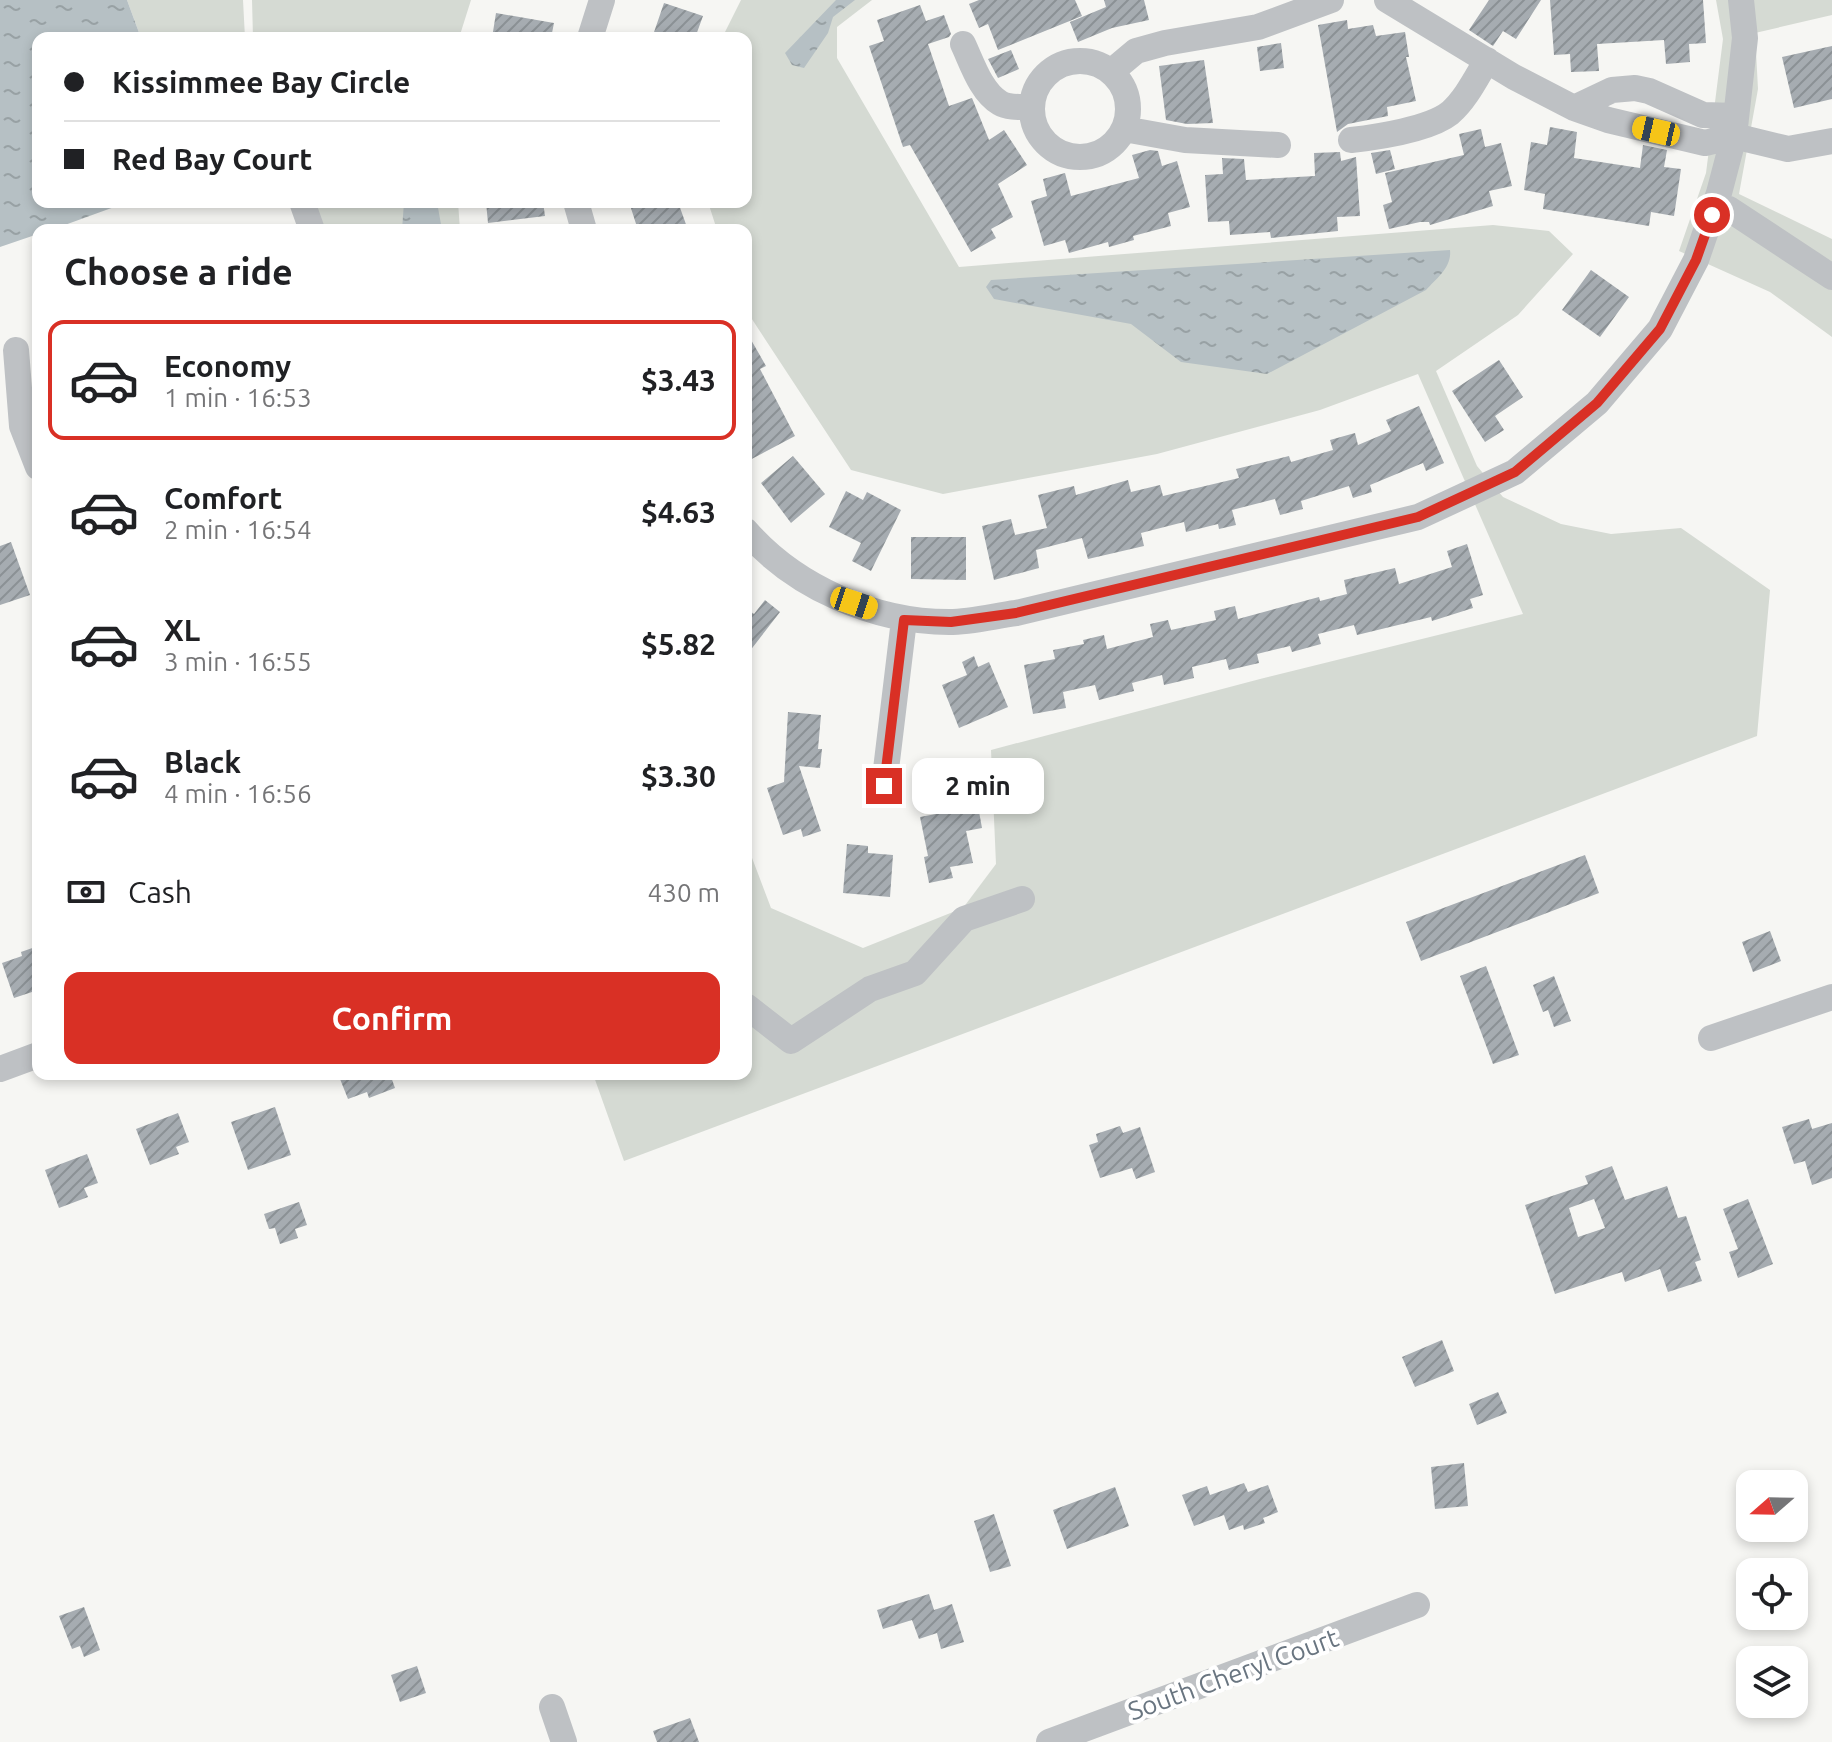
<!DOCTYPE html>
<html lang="en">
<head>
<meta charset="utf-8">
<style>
	:root { --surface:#fff; --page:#f6f6f6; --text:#202124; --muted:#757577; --line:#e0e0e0; --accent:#d93025 }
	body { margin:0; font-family:Ubuntu,sans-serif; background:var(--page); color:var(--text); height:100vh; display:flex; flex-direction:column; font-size:30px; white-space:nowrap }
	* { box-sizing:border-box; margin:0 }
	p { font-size:26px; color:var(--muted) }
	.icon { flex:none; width:44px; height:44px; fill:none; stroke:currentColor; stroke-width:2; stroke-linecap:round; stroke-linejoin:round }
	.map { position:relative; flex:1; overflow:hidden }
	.panel { position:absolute; left:32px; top:224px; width:720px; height:856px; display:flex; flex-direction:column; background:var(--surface); border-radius:16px; box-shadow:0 4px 12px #0003 }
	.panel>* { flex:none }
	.hud { position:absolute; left:32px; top:32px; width:720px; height:176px; border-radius:16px; box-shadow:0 4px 12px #0003; display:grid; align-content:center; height:176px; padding:0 32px; background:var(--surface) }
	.needle { width:52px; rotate:250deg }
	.controls { position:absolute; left:1736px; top:1470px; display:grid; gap:16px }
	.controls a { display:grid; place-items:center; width:72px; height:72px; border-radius:16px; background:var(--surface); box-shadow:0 4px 12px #0003; font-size:40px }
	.end { position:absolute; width:36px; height:36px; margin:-18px; border:10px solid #d93025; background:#fff; box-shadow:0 0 0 4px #fff }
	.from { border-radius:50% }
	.bubble { position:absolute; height:56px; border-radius:16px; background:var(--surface); box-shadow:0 4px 12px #0003; font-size:26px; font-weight:700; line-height:56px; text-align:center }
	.car { position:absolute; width:24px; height:48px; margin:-24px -12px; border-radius:10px; box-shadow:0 0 6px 2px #0007; background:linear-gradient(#f5c518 24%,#345 0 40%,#f5c518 0 76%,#345 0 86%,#f5c518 0) }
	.hud b { display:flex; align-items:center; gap:28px; height:76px; font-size:30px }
	.hud b+b { border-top:2px solid var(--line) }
	.hud i { width:20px; height:20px; background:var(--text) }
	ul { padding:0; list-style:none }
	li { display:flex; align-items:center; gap:24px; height:120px; margin:0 16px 12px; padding:0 16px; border:4px solid transparent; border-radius:16px }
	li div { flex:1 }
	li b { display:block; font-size:30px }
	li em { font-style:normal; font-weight:700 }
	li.current { border-color:var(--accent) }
	li>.icon { width:72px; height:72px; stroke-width:1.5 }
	h2 { padding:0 32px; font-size:36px; line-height:96px }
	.pay { display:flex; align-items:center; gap:20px; height:88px; padding:0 32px; font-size:30px }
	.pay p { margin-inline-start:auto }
	.button { display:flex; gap:16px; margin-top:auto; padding:16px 32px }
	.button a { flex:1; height:92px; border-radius:16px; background:var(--accent); color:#fff; font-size:32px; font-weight:700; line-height:92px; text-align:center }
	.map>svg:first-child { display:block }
	.grass { fill:#d5dad3 }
	.water { fill:url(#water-ripples) }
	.building { fill:url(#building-hatch); fill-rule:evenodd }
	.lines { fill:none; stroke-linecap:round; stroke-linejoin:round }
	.minor { stroke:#bec1c4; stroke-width:26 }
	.route { stroke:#d93025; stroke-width:10 }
	.labels { text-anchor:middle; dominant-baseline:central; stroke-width:8; stroke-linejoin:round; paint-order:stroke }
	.street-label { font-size:26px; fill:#697580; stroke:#fff }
</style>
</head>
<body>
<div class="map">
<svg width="1832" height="1742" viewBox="0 0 1832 1742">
	<defs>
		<pattern id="water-ripples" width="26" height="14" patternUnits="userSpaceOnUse" patternTransform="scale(2)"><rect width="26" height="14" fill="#b6c0c4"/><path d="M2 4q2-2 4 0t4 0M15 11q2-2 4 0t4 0" fill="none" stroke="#98a1a4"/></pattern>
		<pattern id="building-hatch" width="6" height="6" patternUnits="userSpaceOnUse" patternTransform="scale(2)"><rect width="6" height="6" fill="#a6acb1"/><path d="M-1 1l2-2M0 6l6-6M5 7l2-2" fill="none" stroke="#8b9195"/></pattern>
	</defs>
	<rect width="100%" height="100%" fill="#f6f6f3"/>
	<path class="grass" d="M127 0H243L245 38H141Z
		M252 0H471L459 38H253Z
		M741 0H872L837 27V58L959 267 1493 225 1549 231 1573 254 1518 315 1436 371 1477 466 1503 497 1561 524 1611 534 1681 528 1770 590 1757 736 624 1161 593 1074H746V842L771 908 863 948 963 908 996 864 991 750 1260 679 1523 614 1418 374 1320 410 1157 454 943 494 851 470 746 310V230H717L708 202H746V38H722Z
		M1716 0H1832V15L1755 33 1758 89 1739 194 1832 239V337L1770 292 1679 251 1706 173 1723 39Z
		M290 202H458L460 230H299Z"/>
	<path class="water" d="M0 0H127L141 38H38V202H128L51 230H38V234L0 247Z
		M836 0H855L833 17 828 33 804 68 792 65 785 53Z
		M404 202H437L442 230H402Z
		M1450 250C1452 267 1437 278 1426 290L1267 374 1181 362 1131 324 994 299 986 287 991 280Z"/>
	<path class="building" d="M979 0H1075L1082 16 998 50 988 24 979 28 969 4Z
		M1104 0H1144L1149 20 1112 28 1078 42 1070 22 1106 7Z
		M1489 0H1541L1516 39 1503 31 1493 46 1469 30Z
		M1550 0H1703L1706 43 1689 44 1690 62 1666 64 1664 40 1597 44 1599 71 1571 72 1570 54 1554 55Z
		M664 3 703 16 695 38H652Z
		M920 5 926 21 944 15 951 34 949 37 928 44 949 106 972 98 989 140 1004 130 1027 165 998 184 1013 217 991 229 996 238 971 252 910 145 903 147 869 46 884 41 877 20Z
		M496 13 554 23 551 38H492Z
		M1347 20 1348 29 1373 25 1376 36 1405 32 1409 57H1406L1416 101 1387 107 1388 116 1348 124 1337 132 1318 25Z
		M1281 43 1284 68 1260 71 1257 47Z
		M1832 46V99L1794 108 1782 57Z
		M1011 50 1019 69 998 78 988 59Z
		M1204 60 1213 123 1187 124 1166 120 1159 66Z
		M1550 127 1577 132 1574 158 1640 168 1643 145 1667 150 1664 167 1681 169 1674 216 1651 212 1649 226 1543 209 1545 194 1524 190 1531 142 1547 145Z
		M1481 129 1485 147 1501 143 1512 186 1489 191 1493 206 1430 225 1429 222H1420L1389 229 1383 205 1392 202 1385 173 1464 155 1459 134Z
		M1150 150 1158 151 1162 166 1177 161 1190 207 1168 213 1171 226 1133 236 1134 240 1109 247 1108 242 1069 253 1065 240 1044 246 1031 201 1047 196 1043 179 1065 173 1071 196 1139 178 1132 155Z
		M1390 150 1395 169 1376 174 1371 153Z
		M1340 152 1341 161 1356 157 1360 216 1337 217 1338 231 1271 238 1270 232 1230 235 1229 221 1208 222 1205 175 1223 174 1222 158 1244 159 1246 180 1315 176 1314 153Z
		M486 202H543L545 216 488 223Z
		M629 202H678L688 230H638Z
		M1591 270 1629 297 1600 337 1562 310Z
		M746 331 766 366 760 369 795 436 746 462Z
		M1499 360 1523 397 1495 416 1504 430 1485 442 1452 391Z
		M1419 406 1444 463 1426 471 1423 463 1370 485 1372 492 1353 498 1349 486 1301 501 1303 509 1280 515 1275 499 1232 510 1236 525 1219 529 1218 524 1186 532 1184 522 1141 533 1144 546 1088 559 1082 538 1036 550 1039 568 994 580 982 526 1011 519 1015 535 1047 528 1038 495 1074 486 1076 495 1128 480 1131 492 1160 485 1163 496 1239 478 1236 469 1289 456 1291 462 1333 450 1330 440 1355 433 1358 445 1391 431 1386 420Z
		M793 456 825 494 791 523 761 483Z
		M846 491 863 500 867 492 901 510 871 571 852 561 861 543 829 527Z
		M911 537H966V580L911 579Z
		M11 542 30 595 0 605V546Z
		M1467 544 1483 595 1470 599 1473 608 1432 621 1431 617 1357 635 1354 625 1318 634 1321 644 1292 652 1290 646 1257 654 1259 663 1229 670 1226 659 1192 667 1194 678 1164 685 1162 675 1132 683 1134 691 1099 700 1095 685 1063 692 1066 708 1033 714 1024 665 1055 659 1053 650 1084 644 1083 640 1104 635 1107 649 1153 637 1150 624 1168 620 1171 630 1216 620 1214 611 1235 606 1238 619 1319 597 1320 601 1347 594 1344 580 1395 568 1399 584 1452 567 1447 551Z
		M765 600 780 612 746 656V608L754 614Z
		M974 656 978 667 989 662 1008 707 959 728 942 685 967 675 962 662Z
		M788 712 821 715 818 749H822L820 768 799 766 821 831 803 837 801 829 783 835 767 788 784 782Z
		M978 806 982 828 966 831 973 863 950 867 953 878 929 883 924 857 928 856 920 817Z
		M847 844 868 846V853L893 855 890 897 843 893Z
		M1585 855 1599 893 1421 961 1406 922Z
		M1770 931 1781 961 1753 972 1742 942Z
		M38 946V990L14 998 2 963 22 956 21 952Z
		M1486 966 1519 1055 1493 1064 1460 976Z
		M1554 976 1571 1021 1554 1027 1548 1010 1543 1012 1533 985Z
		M338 1074H390L395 1088 369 1098 367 1092 348 1099Z
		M275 1107 291 1155 248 1170 231 1122Z
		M178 1113 189 1142 176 1147 179 1154 150 1165 136 1129Z
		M1809 1119 1812 1129 1832 1123V1178L1812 1185 1805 1161 1794 1164 1782 1127Z
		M1120 1126 1123 1133 1140 1127 1155 1172 1136 1179 1132 1168 1100 1178 1089 1145 1098 1142 1096 1134Z
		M87 1154 98 1183 84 1188 88 1197 59 1208 45 1170Z
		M1612 1166 1625 1200 1667 1186 1678 1218 1686 1216 1701 1260 1695 1262 1702 1281 1668 1292 1660 1269 1625 1282 1622 1272 1555 1294 1525 1205 1588 1184 1585 1176ZM1594 1199 1605 1228 1578 1237 1569 1208Z
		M1748 1199 1773 1264 1738 1278 1729 1252 1738 1249 1723 1209Z
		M299 1202 307 1225 295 1229 298 1238 280 1244 275 1228 269 1229 264 1214Z
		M1442 1340 1454 1371 1415 1387 1402 1357Z
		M1498 1392 1507 1413 1477 1425 1469 1404Z
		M1464 1463 1468 1506 1435 1509 1431 1467Z
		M1244 1483 1248 1492 1268 1485 1278 1512 1263 1518 1265 1523 1244 1530 1243 1525 1229 1530 1224 1515 1194 1526 1182 1495 1207 1486 1210 1495Z
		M1115 1487 1129 1526 1067 1549 1053 1510Z
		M994 1514 1011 1566 990 1572 974 1521Z
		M929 1594 934 1610 952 1604 964 1642 941 1649 937 1633 919 1639 912 1620 883 1629 877 1610Z
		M84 1607 100 1650 84 1657 80 1646 72 1649 59 1616Z
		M417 1666 426 1693 400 1702 391 1675Z
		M690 1718 699 1742H657L653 1731Z"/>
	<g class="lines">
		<path class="minor" d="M1387 0 1514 77 1574 108 1608 120 1705 143 1734 136 1788 149 1832 141
			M590 38 602 0
			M963 44C972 63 981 92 1000 103 1008 108 1021 107 1031 107
			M1032 109a48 48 0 1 1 96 0a48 48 0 1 1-96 0Z
			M1111 72 1136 51 1165 43 1258 27 1331 0
			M1574 108 1612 90 1635 88 1649 91 1703 115 1736 116
			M1124 129 1185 140 1278 145
			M1351 140C1377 137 1430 129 1450 113 1466 99 1476 78 1487 60
			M302 202 312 230
			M576 202 584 230
			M1729 209 1832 277
			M16 350 22 426 38 467
			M746 531C795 587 874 622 949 622 971 622 994 616 1016 613L1418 517 1515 472 1597 403 1660 329 1696 260 1719 193 1734 136 1745 38 1741 0
			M884 786 904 620
			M746 1006 791 1041 870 989 915 973 964 919 1022 899
			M1711 1038 1832 997
			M0 1069 38 1055
			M552 1707 564 1742
			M1049 1742 1417 1605"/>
	</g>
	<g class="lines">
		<path class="route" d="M884 786 904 620 951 622 1016 613 1418 517 1515 472 1597 403 1660 329 1696 260 1712 215"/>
	</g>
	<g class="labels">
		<g class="street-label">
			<text transform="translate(1233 1674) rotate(-20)">South Cheryl Court</text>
		</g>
	</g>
</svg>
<div class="controls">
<a><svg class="needle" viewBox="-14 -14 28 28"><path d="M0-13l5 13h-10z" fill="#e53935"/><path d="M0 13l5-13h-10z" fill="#757577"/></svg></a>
<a><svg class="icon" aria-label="locate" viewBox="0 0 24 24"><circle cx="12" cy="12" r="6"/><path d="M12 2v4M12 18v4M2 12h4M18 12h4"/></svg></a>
<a><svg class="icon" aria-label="layers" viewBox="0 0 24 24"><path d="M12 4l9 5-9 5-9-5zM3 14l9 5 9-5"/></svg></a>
</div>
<i class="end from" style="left:1712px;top:215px"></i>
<i class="end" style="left:884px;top:786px"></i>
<div class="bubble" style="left:912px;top:758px;width:132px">2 min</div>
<i class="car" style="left:1656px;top:131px;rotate:283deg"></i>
<i class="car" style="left:854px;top:603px;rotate:108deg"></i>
<div class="hud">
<b><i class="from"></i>Kissimmee Bay Circle</b>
<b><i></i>Red Bay Court</b>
</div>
<section class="panel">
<h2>Choose a ride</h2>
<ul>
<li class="current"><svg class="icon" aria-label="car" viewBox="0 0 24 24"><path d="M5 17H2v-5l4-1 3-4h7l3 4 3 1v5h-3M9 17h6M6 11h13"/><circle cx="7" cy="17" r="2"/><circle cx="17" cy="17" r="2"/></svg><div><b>Economy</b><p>1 min · 16:53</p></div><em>$3.43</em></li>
<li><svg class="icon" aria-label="car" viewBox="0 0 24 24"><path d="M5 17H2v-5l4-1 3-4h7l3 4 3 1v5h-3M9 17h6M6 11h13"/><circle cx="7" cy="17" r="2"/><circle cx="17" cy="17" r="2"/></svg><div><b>Comfort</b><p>2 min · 16:54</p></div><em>$4.63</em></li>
<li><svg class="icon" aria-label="car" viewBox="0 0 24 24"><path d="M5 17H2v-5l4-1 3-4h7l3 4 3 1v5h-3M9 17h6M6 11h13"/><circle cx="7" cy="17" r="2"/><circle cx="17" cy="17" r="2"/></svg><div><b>XL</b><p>3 min · 16:55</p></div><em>$5.82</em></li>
<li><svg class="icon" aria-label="car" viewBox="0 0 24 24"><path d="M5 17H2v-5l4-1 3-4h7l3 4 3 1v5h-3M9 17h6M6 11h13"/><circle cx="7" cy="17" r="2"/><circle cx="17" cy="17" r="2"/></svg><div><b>Black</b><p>4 min · 16:56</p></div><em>$3.30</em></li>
</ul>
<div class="pay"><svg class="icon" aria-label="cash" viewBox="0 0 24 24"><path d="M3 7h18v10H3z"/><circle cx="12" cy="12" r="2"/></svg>Cash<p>430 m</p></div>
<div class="button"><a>Confirm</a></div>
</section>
</div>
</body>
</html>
